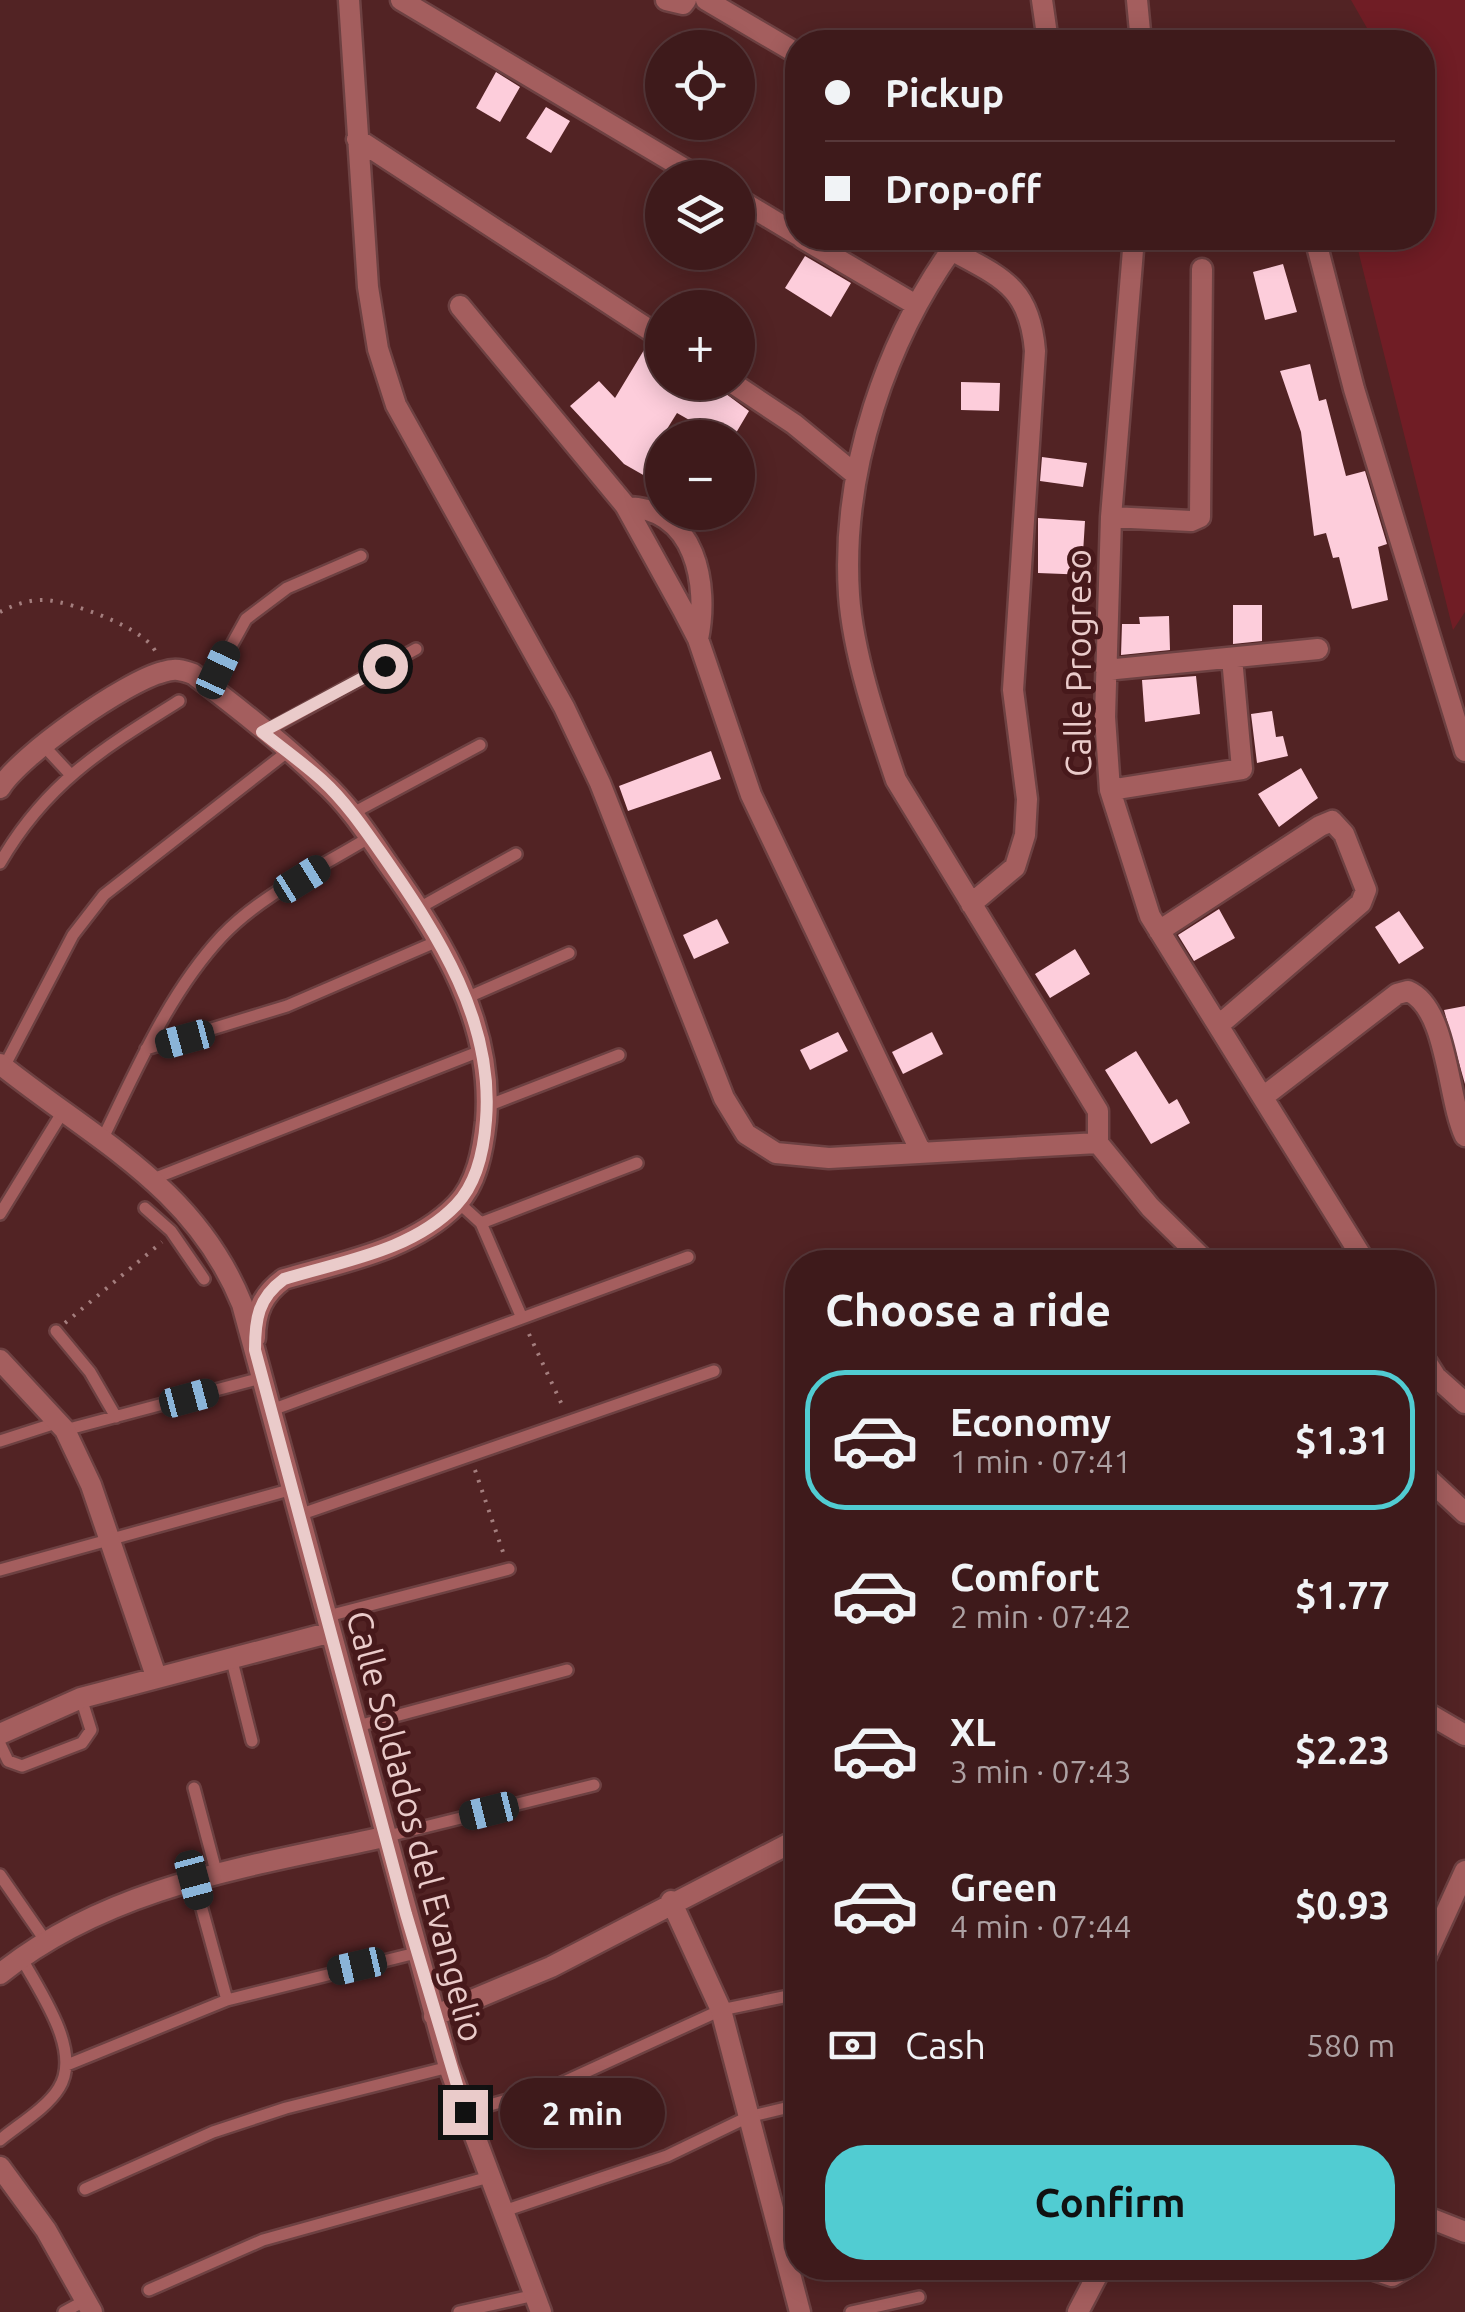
<!DOCTYPE html>
<html lang="en">
<head>
<meta charset="utf-8">
<style>
	:root { --surface:#3e1a1b; --page:#452324; --text:#f1f3f6; --muted:#ada1a3; --line:#57383a; --accent:#51ccd2 }
	body { margin:0; font-family:Ubuntu,sans-serif; background:var(--page); color:var(--text); height:100vh; display:flex; flex-direction:column; font-size:38px; white-space:nowrap }
	* { box-sizing:border-box; margin:0 }
	p { font-size:32px; color:var(--muted) }
	.icon { flex:none; width:55px; height:55px; fill:none; stroke:currentColor; stroke-width:2; stroke-linecap:round; stroke-linejoin:round }
	.map { position:relative; flex:1; overflow:hidden }
	.side { position:absolute; left:785px; top:1250px; width:650px; height:1030px; display:flex; flex-direction:column; background:var(--surface); border-radius:40px; box-shadow:0 5px 25px #0003,0 0 0 2px var(--line) }
	.side>* { flex:none }
	.hud { position:absolute; left:785px; top:30px; width:650px; height:220px; border-radius:40px; box-shadow:0 5px 25px #0003,0 0 0 2px var(--line); display:grid; align-content:center; height:220px; padding:0 40px; background:var(--surface) }
	.fabs { position:absolute; left:645px; top:30px; display:grid; gap:20px }
	.fabs a { display:grid; place-items:center; width:110px; height:110px; border-radius:50%; background:var(--surface); box-shadow:0 5px 25px #0003,0 0 0 2px var(--line); font-size:50px }
	.end { position:absolute; width:45px; height:45px; margin:-22px; border:12px solid #eacbca; background:#111; box-shadow:0 0 0 5px #111 }
	.from { border-radius:50% }
	.bubble { position:absolute; height:70px; border-radius:35px; background:var(--surface); box-shadow:0 5px 25px #0003,0 0 0 2px var(--line); font-size:32px; font-weight:600; line-height:70px; text-align:center }
	.car { position:absolute; width:30px; height:60px; margin:-30px -15px; border-radius:12px; box-shadow:0 0 8px 2px #0007; background:linear-gradient(#222 24%,#8ab4d8 0 40%,#222 0 76%,#8ab4d8 0 86%,#222 0) }
	.hud b { display:flex; align-items:center; gap:35px; height:95px; font-size:38px }
	.hud b+b { border-top:2px solid var(--line) }
	.hud i { width:25px; height:25px; background:var(--text) }
	ul { padding:0; list-style:none }
	li { display:flex; align-items:center; gap:30px; height:140px; margin:0 20px 15px; padding:0 20px; border:5px solid transparent; border-radius:40px }
	li div { flex:1 }
	li b { display:block; font-size:38px }
	li em { font-style:normal; font-weight:600 }
	li.on { border-color:var(--accent) }
	li>.icon { width:90px; height:90px; stroke-width:1.5 }
	h2 { padding:0 40px; font-size:45px; line-height:120px }
	.pay { display:flex; align-items:center; gap:25px; height:110px; padding:0 40px; font-size:38px }
	.pay p { margin-inline-start:auto }
	.action { display:flex; gap:20px; margin-top:auto; padding:20px 40px }
	.action a { flex:1; height:115px; border-radius:40px; background:var(--accent); color:#111; font-size:40px; font-weight:600; line-height:115px; text-align:center }
	.map>svg:first-child { display:block }
	.green { fill:#701d25 }
	.building { fill:#fdcddb }
	.lines { fill:none; stroke-linecap:round; stroke-linejoin:round }
	.lane-casing { stroke:#6d4142; stroke-width:16 }
	.street-casing { stroke:#6d4142; stroke-width:25 }
	.path { stroke:#a47e7e; stroke-width:4; stroke-dasharray:2.5 8; stroke-linecap:butt }
	.lane { stroke:#a45e5e; stroke-width:11 }
	.street { stroke:#a45e5e; stroke-width:20 }
	.route { stroke:#eacbca; stroke-width:12 }
	.labels { text-anchor:middle; dominant-baseline:central; stroke-width:10; stroke-linejoin:round; paint-order:stroke }
	.street-label { font-size:35px; fill:#eacbca; stroke:#47191b }
</style>
</head>
<body>
<div class="map">
<svg width="1465" height="2312" viewBox="0 0 1465 2312">
	<rect width="100%" height="100%" fill="#522324"/>
	<path class="green" d="M1351 0H1465V612L1453 630 1355 238H1422L1423 169 1436 155 1423 130 1422 42H1375Z"/>
	<path class="building" d="M496 72 520 87 500 122 476 108Z
		M546 107 570 121 551 153 526 138Z
		M805 256 851 283 831 317 785 288Z
		M1283 264 1297 312 1265 320 1253 272Z
		M647 345 662 352V382H710L749 411 733 438H721L677 413 662 437V484L648 471 645 476 624 464 570 406 599 381 615 398Z
		M1310 364 1319 401 1326 399 1346 476 1365 471 1387 544 1378 547 1388 600 1352 609 1339 557 1333 558 1326 533 1314 536 1301 432 1280 371Z
		M961 382 1000 383 999 411 961 410Z
		M1042 457 1087 463 1083 487 1040 481Z
		M1038 518 1085 521 1083 553H1090L1089 575 1038 573Z
		M1233 605H1262V641L1233 644Z
		M1169 616 1170 650 1121 655 1122 624H1140L1139 617Z
		M1196 676 1200 714 1145 722 1142 680Z
		M1272 711 1276 737 1283 736 1288 756 1257 763 1251 714Z
		M711 751 721 779 628 811 619 786Z
		M1301 768 1318 798 1279 827 1258 794Z
		M1219 909 1235 938 1194 961 1178 935Z
		M1399 911 1424 948 1399 964 1375 927Z
		M717 919 729 943 694 959 683 935Z
		M1075 949 1090 974 1050 998 1035 974Z
		M1465 1006V1084L1444 1010Z
		M838 1032 848 1051 810 1070 800 1050Z
		M932 1032 943 1054 903 1074 892 1052Z
		M1136 1051 1169 1104 1177 1099 1190 1123 1151 1144 1105 1070Z"/>
	<g class="lines">
		<defs>
			<path id="lane" d="M209 686 246 619 287 588 361 556
				M263 733 416 649
				M43 745 69 773
				M353 813 480 745
				M0 863C46 783 102 749 179 701
				M419 908 516 854
				M466 998 569 953
				M146 1049 287 1006 438 941
				M4 1067 73 935 104 895 287 752
				M487 1106 619 1055
				M101 1142C136 1071 168 994 222 936 262 894 321 867 370 837
				M153 1179 483 1050
				M459 1203 481 1223 522 1318
				M145 1208 171 1231 204 1279
				M0 1214 62 1113
				M481 1223 637 1163
				M56 1331 90 1372 116 1417
				M269 1411 688 1257
				M65 1430 261 1378
				M0 1441 59 1422
				M296 1516 714 1371
				M0 1570 289 1490
				M324 1617 509 1569
				M231 1657 252 1741
				M354 1727 567 1670
				M0 1744 8 1761 22 1766 82 1743 91 1730 81 1698
				M194 1788 217 1875
				M384 1837 594 1785
				M0 1875 45 1940
				M194 1880 227 2000
				M67 2065 227 2000 416 1953
				M465 2112 553 2087 721 2010 798 1994
				M0 2140C18 2125 47 2108 59 2088 83 2050 38 1990 21 1957
				M85 2189 213 2132 286 2108 449 2067
				M504 2211 667 2156 748 2117 798 2105
				M777 2216 798 2212
				M149 2290 263 2240 489 2177
				M64 2312 86 2300
				M459 2312 535 2295
				M851 2312 919 2297"/>
			<path id="street" d="M349 0 368 287 378 349 396 405 564 707 600 783 724 1098 746 1134 776 1153 829 1158 1098 1143
				M401 0 700 178
				M666 0 683 4 686 0
				M706 0 798 54
				M1042 0 1048 42
				M1137 0 1141 42
				M357 139 662 338
				M738 199 798 235
				M802 238 916 305
				M960 238C886 337 841 471 849 595 853 654 877 724 896 780L1098 1111V1143L1150 1207 1206 1262
				M1134 238 1111 517 1105 717 1110 790 1150 916 1365 1262
				M1315 238 1354 389 1465 751
				M951 250C1003 278 1030 288 1035 351L1013 690 1027 799 1025 835 1015 867 971 904
				M460 306 625 505 683 610 698 639 751 795 921 1152
				M731 382 794 424 855 474
				M626 507C696 508 709 585 698 639
				M1111 517 1191 521 1200 517 1202 269
				M1106 670 1318 649
				M0 788C20 755 126 681 163 672 175 668 182 670 193 674 237 707 283 743 322 781 349 805 368 835 388 864 442 939 494 1024 486 1121 483 1149 477 1184 456 1205 412 1250 342 1262 284 1279 263 1294 255 1312 255 1338
				M1110 790 1242 769 1232 658
				M1159 931 1320 826 1332 821 1344 834 1366 890 1361 903 1219 1025
				M0 1064C95 1140 194 1186 242 1304L449 2067 541 2312
				M1263 1097 1397 994 1408 991C1448 1008 1447 1098 1465 1136
				M1422 1355 1436 1377 1465 1403
				M0 1360 65 1430 91 1485 156 1676
				M1422 1473 1465 1513
				M1422 1710 1465 1735
				M0 1734 81 1698 328 1633
				M671 1901 721 2010 800 2312
				M1422 1965 1465 1871
				M0 1974C109 1886 251 1866 384 1837
				M434 2016 551 1967 798 1839
				M0 2167 46 2230 92 2312
				M1422 2215 1465 2232
				M1368 2268 1392 2276 1406 2268
				M1078 2312 1101 2268"/>
		</defs>
		<use href="#lane" class="lane-casing"/>
		<use href="#street" class="street-casing"/>
		<path class="path" d="M0 612C13 605 30 599 46 600 72 602 148 629 156 653
			M65 1323 162 1242
			M529 1334 563 1407
			M475 1470 504 1555"/>
		<use href="#lane" class="lane"/>
		<use href="#street" class="street"/>
	</g>
	<g class="lines">
		<path class="route" d="M385 666 262 732C282 748 303 763 322 780 346 802 365 830 384 857 438 935 494 1021 486 1120 484 1149 477 1183 456 1205 412 1251 342 1261 284 1279 258 1298 255 1319 255 1350L406 1914 465 2112"/>
	</g>
	<g class="labels">
		<g class="street-label">
			<text transform="translate(1078 663) rotate(-90)">Calle Progreso</text>
			<text transform="translate(416 1826) rotate(75)">Calle Soldados del Evangelio</text>
		</g>
	</g>
</svg>
<div class="fabs">
<a><svg class="icon" aria-label="locate" viewBox="0 0 24 24"><circle cx="12" cy="12" r="6"/><path d="M12 2v4M12 18v4M2 12h4M18 12h4"/></svg></a>
<a><svg class="icon" aria-label="layers" viewBox="0 0 24 24"><path d="M12 4l9 5-9 5-9-5zM3 14l9 5 9-5"/></svg></a>
<a>+</a>
<a>−</a>
</div>
<i class="end from" style="left:385px;top:666px"></i>
<i class="end" style="left:465px;top:2112px"></i>
<div class="bubble" style="left:500px;top:2078px;width:165px">2 min</div>
<i class="car" style="left:218px;top:670px;rotate:25deg"></i>
<i class="car" style="left:302px;top:879px;rotate:58deg"></i>
<i class="car" style="left:185px;top:1039px;rotate:255deg"></i>
<i class="car" style="left:189px;top:1398px;rotate:75deg"></i>
<i class="car" style="left:489px;top:1811px;rotate:256deg"></i>
<i class="car" style="left:194px;top:1880px;rotate:165deg"></i>
<i class="car" style="left:357px;top:1966px;rotate:257deg"></i>
<div class="hud">
<b><i class="from"></i>Pickup</b>
<b><i></i>Drop-off</b>
</div>
<section class="side">
<h2>Choose a ride</h2>
<ul>
<li class="on"><svg class="icon" aria-label="car" viewBox="0 0 24 24"><path d="M5 17H2v-5l4-1 3-4h7l3 4 3 1v5h-3M9 17h6M6 11h13"/><circle cx="7" cy="17" r="2"/><circle cx="17" cy="17" r="2"/></svg><div><b>Economy</b><p>1 min · 07:41</p></div><em>$1.31</em></li>
<li><svg class="icon" aria-label="car" viewBox="0 0 24 24"><path d="M5 17H2v-5l4-1 3-4h7l3 4 3 1v5h-3M9 17h6M6 11h13"/><circle cx="7" cy="17" r="2"/><circle cx="17" cy="17" r="2"/></svg><div><b>Comfort</b><p>2 min · 07:42</p></div><em>$1.77</em></li>
<li><svg class="icon" aria-label="car" viewBox="0 0 24 24"><path d="M5 17H2v-5l4-1 3-4h7l3 4 3 1v5h-3M9 17h6M6 11h13"/><circle cx="7" cy="17" r="2"/><circle cx="17" cy="17" r="2"/></svg><div><b>XL</b><p>3 min · 07:43</p></div><em>$2.23</em></li>
<li><svg class="icon" aria-label="car" viewBox="0 0 24 24"><path d="M5 17H2v-5l4-1 3-4h7l3 4 3 1v5h-3M9 17h6M6 11h13"/><circle cx="7" cy="17" r="2"/><circle cx="17" cy="17" r="2"/></svg><div><b>Green</b><p>4 min · 07:44</p></div><em>$0.93</em></li>
</ul>
<div class="pay"><svg class="icon" aria-label="cash" viewBox="0 0 24 24"><path d="M3 7h18v10H3z"/><circle cx="12" cy="12" r="2"/></svg>Cash<p>580 m</p></div>
<div class="action"><a>Confirm</a></div>
</section>
</div>
</body>
</html>
